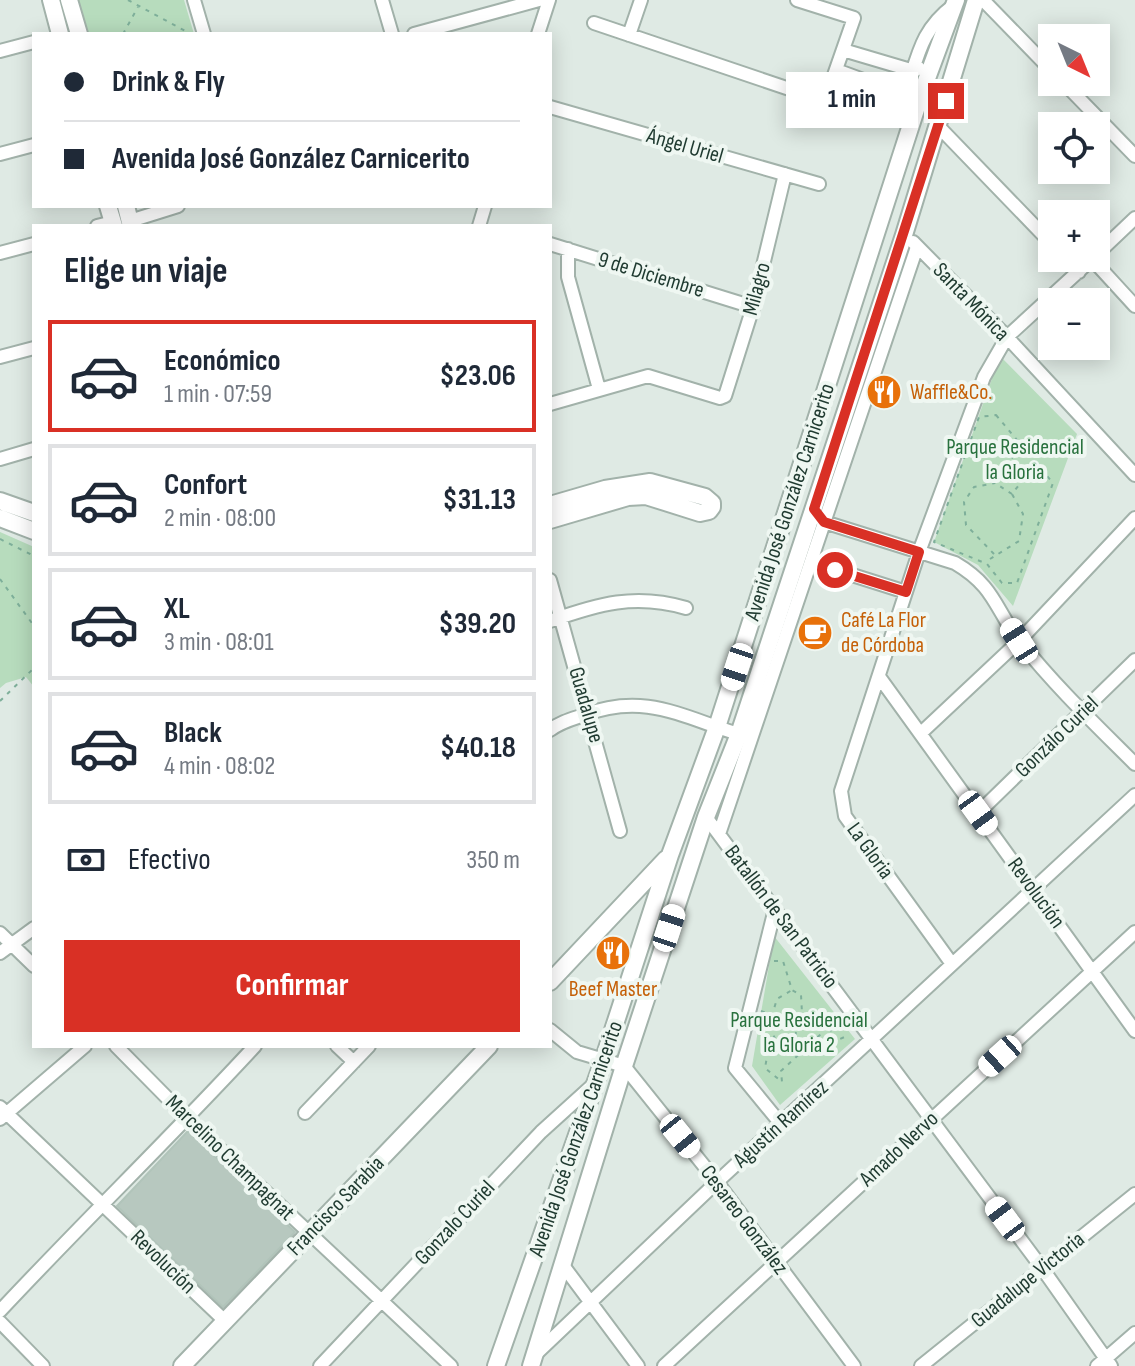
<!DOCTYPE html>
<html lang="es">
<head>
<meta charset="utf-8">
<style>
	:root { --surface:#fff; --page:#f2f2f3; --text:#1f2937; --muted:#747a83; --line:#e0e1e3; --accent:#d93025 }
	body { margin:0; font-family:"Sofia Sans Condensed",sans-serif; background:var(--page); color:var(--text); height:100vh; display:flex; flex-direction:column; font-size:30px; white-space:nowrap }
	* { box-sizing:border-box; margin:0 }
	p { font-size:26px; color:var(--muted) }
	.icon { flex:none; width:44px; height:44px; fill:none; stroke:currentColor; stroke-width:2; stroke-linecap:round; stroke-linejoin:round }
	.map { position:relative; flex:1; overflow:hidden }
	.details { position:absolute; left:32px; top:224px; width:520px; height:824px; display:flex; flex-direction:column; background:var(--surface); border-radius:0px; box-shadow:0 4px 20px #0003 }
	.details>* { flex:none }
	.top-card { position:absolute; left:32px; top:32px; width:520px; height:176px; border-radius:0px; box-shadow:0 4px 20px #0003; display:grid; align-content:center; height:176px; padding:0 32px; background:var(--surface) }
	.needle { width:52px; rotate:137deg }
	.tools { position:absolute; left:1038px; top:24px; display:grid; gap:16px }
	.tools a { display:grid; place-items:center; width:72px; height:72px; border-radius:0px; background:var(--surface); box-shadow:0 4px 20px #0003; font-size:40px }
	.end { position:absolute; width:36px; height:36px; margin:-18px; border:10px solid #d93025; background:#fff; box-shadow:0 0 0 4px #fff }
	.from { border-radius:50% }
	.bubble { position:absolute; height:56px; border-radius:0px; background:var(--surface); box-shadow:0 4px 20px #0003; font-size:26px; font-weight:700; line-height:56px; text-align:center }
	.car { position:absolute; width:24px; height:48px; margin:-24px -12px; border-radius:10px; box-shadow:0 0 6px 2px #0007; background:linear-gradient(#fff 24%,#345 0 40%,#fff 0 76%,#345 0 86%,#fff 0) }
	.top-card b { display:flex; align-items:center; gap:28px; height:76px; font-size:30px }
	.top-card b+b { border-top:2px solid var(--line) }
	.top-card i { width:20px; height:20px; background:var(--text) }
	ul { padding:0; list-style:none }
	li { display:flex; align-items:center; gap:24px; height:112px; margin:0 16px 12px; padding:0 16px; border:4px solid var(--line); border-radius:0px }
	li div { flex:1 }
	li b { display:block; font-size:30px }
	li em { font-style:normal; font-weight:700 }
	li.selected { border-color:var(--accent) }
	li>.icon { width:72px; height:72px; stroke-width:1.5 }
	h2 { padding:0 32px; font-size:36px; line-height:96px }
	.pay { display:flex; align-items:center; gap:20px; height:88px; padding:0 32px; font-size:30px }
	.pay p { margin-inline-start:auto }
	.primary-button { display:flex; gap:16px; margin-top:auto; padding:16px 32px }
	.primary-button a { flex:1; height:92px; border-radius:0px; background:var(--accent); color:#fff; font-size:32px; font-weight:700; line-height:92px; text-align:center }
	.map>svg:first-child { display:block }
	.green { fill:#b7dcbd }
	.shadow { fill:#0003 }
	.building { fill:#b7c8bf; stroke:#b1c4ba; stroke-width:2 }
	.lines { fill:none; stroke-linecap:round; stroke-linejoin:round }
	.minor-casing { stroke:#a2b2aa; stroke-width:16 }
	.tertiary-casing { stroke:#a2b2aa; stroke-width:20 }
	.path { stroke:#7eaf9a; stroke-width:2; stroke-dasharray:4 6; stroke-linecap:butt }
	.minor { stroke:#fff; stroke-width:12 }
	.tertiary { stroke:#fff; stroke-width:16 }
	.route { stroke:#d93025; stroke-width:10 }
	.labels { text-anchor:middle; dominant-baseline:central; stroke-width:8; stroke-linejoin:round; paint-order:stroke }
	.street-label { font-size:22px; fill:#1f3a30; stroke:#eff7f2 }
	.food-label { font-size:22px; fill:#c56008; stroke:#eff7f2; text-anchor:start }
	.park-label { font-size:22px; fill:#29723e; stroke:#eff7f2 }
</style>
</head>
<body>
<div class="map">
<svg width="1135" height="1366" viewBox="0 0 1135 1366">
	<rect width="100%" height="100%" fill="#dfeae4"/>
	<path class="green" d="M71 0H184L194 34H81Z
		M1000 356 1077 434 1013 606 978 565 934 542Z
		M0 532 34 547V687L26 677 6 683 0 688Z
		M774 936 855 1039 780 1105 752 1066Z"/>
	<path class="shadow" d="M120 1206 294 1233 298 1241 229 1314 124 1214Z"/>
	<path class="building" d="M188 1131 295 1232 223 1307 117 1206Z"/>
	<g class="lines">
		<defs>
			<path id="minor" d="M194 0 204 34
				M382 0 392 34
				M983 0 1052 71
				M594 23 825 101 854 18 797 0
				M414 34 539 0
				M538 34 549 0
				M629 35 641 0
				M843 50 914 71 919 68
				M0 51 34 42
				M836 70 912 98
				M1063 82 1135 156
				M905 95C918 57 920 30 954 5
				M550 107 819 184
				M939 127 1052 244
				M0 154 34 145
				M130 221 178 206
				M97 226 113 222
				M479 226 485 206
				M913 242 1007 337 1135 475
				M550 244 753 307
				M568 249V277L599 389
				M0 253 34 244
				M1096 255 1135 218
				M1065 258 1079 272
				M1092 259 1135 306
				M0 357 34 348
				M550 404 648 376 720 398 725 396 753 307 785 174
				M0 459 34 449
				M819 517 824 522 955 563C996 587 995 610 1021 643 1055 686 1096 725 1135 764
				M811 562 906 592
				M550 580 620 831
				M550 621C598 604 635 593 686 608
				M880 678 1135 1031
				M550 730C560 722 572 719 584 715 647 691 685 719 745 736
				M921 733 1019 641 1135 518
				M978 813 1135 660
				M706 817 1042 1268 1111 1366
				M719 834 917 247
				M775 909 735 1068 781 1124
				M0 933 34 966
				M0 953 34 928
				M952 964 845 816 841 791 919 552 984 377 1007 337 1093 258
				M550 1030 577 1052 624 1066 717 1182 854 1366
				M116 1046 188 1119 451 1366
				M337 1046 354 1062
				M0 1107 225 1321
				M305 1113 369 1046
				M0 1119 85 1046
				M562 1264 638 1366
				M0 1311C84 1221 172 1136 255 1046
				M0 1322 43 1366
				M536 1354 717 1182 1135 795
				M320 1366 541 1132 594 1084
				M664 1366 1135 932
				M921 1366 1135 1194
				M1097 1366 1135 1333"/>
			<path id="tertiary" d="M51 0 60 34
				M69 0 79 34
				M108 206 114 226
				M126 206 131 226
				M0 501 34 513
				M550 505 605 489 650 482 705 497 712 503V507L709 511 700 513 646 496 628 497 550 520
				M0 518 34 531
				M550 982 666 859
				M182 1366 489 1046
				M496 1366 603 1061 670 855 717 727 919 100 956 0
				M531 1366 624 1066 706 817 739 734 904 235 976 0"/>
		</defs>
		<use href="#minor" class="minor-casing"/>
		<use href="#tertiary" class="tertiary-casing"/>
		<path class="path" d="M128 0 189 33
			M123 34 138 7
			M996 415 1053 483 1017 583H1002L987 564 934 542 979 417Z
			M1012 494 995 483 1020 446
			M0 539 34 556
			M994 554 966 525 964 502 974 487 995 483
			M990 559 1019 541 1023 514 1012 494 1022 481 1043 472
			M0 579 34 626
			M0 701 34 668
			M774 961H783L792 990 801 995 802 1013 829 1025 835 1041 847 1036
			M761 1011 772 1015 777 999 792 990
			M802 1013 794 1039 784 1047 777 1043 768 1051 765 1068 782 1082 781 1071 821 1034 834 1040
			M772 1016V1032L776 1041"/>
		<use href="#minor" class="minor"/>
		<use href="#tertiary" class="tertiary"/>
	</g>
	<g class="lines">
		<path class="route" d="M835 570 906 592 919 552 824 522 814 509 946 101"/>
	</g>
	<defs>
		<symbol id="restaurant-disc" viewBox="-11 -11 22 22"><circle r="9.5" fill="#e8710a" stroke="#eff7f2"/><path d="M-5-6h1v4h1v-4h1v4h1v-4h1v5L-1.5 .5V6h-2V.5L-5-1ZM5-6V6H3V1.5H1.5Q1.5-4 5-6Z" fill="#fff"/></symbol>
		<symbol id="cafe-disc" viewBox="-11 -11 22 22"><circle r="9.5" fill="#e8710a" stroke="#eff7f2"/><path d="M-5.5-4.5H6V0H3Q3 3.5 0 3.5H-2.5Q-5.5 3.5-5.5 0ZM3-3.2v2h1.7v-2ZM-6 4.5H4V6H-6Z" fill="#fff"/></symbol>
	</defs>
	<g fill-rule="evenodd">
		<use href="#restaurant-disc" x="864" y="372" width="40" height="40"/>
		<use href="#cafe-disc" x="795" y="613" width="40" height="40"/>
		<use href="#restaurant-disc" x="593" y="933" width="40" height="40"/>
	</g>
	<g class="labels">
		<g class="street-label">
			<text transform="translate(685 146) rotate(16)">Ángel Uriel</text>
			<text transform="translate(651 275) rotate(17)">9 de Diciembre</text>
			<text transform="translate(757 289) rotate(-75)">Milagro</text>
			<text transform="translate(971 302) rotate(46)">Santa Mónica</text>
			<text transform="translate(790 502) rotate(-72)">Avenida José González Carnicerito</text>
			<text transform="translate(586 705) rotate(74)">Guadalupe</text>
			<text transform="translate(1057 737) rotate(-44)">Gonzálo Curiel</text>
			<text transform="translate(870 851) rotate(54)">La Gloria</text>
			<text transform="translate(1036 893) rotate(54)">Revolución</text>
			<text transform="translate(781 917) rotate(53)">Batallón de San Patricio</text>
			<text transform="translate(781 1124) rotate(-42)">Agustín Ramírez</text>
			<text transform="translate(576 1139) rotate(-71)">Avenida José González Carnicerito</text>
			<text transform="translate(899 1149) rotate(-43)">Amado Nervo</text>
			<text transform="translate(230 1158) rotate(44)">Marcelino Champagnat</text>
			<text transform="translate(336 1206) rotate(-46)">Francisco Sarabia</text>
			<text transform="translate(744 1220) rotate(53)">Cesareo González</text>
			<text transform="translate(455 1223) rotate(-47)">Gonzalo Curiel</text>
			<text transform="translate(163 1262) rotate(44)">Revolución</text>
			<text transform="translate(1028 1280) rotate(-39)">Guadalupe Victoria</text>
		</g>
		<g class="food-label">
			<text x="910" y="392">Waffle&amp;Co.</text>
			<text x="841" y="620">Café La Flor<tspan x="841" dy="25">de Córdoba</tspan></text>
			<text x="613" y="989" text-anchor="middle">Beef Master</text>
		</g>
		<g class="park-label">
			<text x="1015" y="447">Parque Residencial<tspan x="1015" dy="25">la Gloria</tspan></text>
			<text x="799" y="1020">Parque Residencial<tspan x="799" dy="25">la Gloria 2</tspan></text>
		</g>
	</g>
</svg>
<div class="tools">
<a><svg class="needle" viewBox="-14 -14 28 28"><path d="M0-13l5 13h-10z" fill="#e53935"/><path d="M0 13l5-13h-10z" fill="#747a83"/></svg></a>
<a><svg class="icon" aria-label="locate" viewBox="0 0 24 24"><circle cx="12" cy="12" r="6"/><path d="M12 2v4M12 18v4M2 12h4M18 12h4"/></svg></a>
<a>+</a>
<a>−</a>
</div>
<i class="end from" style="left:835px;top:570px"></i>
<i class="end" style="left:946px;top:101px"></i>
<div class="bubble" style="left:786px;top:72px;width:132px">1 min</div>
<i class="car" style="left:1019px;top:641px;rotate:328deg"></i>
<i class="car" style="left:737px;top:667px;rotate:198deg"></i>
<i class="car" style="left:978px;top:813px;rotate:144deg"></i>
<i class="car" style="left:669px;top:928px;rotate:18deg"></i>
<i class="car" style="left:1000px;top:1056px;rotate:228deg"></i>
<i class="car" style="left:680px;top:1136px;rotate:141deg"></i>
<i class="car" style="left:1005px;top:1219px;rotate:323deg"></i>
<div class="top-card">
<b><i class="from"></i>Drink &amp; Fly</b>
<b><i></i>Avenida José González Carnicerito</b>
</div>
<section class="details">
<h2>Elige un viaje</h2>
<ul>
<li class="selected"><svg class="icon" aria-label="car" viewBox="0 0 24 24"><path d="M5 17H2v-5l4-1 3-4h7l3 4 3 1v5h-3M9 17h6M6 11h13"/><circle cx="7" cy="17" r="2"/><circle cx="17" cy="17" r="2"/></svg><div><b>Económico</b><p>1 min · 07:59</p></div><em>$23.06</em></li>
<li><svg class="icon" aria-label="car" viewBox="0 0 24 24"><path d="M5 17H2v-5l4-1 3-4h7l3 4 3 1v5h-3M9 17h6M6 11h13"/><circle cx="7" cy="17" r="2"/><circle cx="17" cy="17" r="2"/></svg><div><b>Confort</b><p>2 min · 08:00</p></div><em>$31.13</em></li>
<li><svg class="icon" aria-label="car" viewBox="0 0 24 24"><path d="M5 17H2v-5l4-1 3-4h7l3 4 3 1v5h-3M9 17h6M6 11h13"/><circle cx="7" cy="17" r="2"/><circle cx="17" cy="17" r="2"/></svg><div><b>XL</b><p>3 min · 08:01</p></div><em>$39.20</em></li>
<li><svg class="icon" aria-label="car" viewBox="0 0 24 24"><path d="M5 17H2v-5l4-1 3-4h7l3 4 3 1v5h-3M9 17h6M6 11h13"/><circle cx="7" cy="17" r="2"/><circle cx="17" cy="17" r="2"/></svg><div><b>Black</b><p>4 min · 08:02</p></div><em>$40.18</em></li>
</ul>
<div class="pay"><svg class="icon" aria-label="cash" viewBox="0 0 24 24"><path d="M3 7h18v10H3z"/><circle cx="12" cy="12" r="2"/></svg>Efectivo<p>350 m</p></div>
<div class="primary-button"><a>Confirmar</a></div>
</section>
</div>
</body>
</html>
